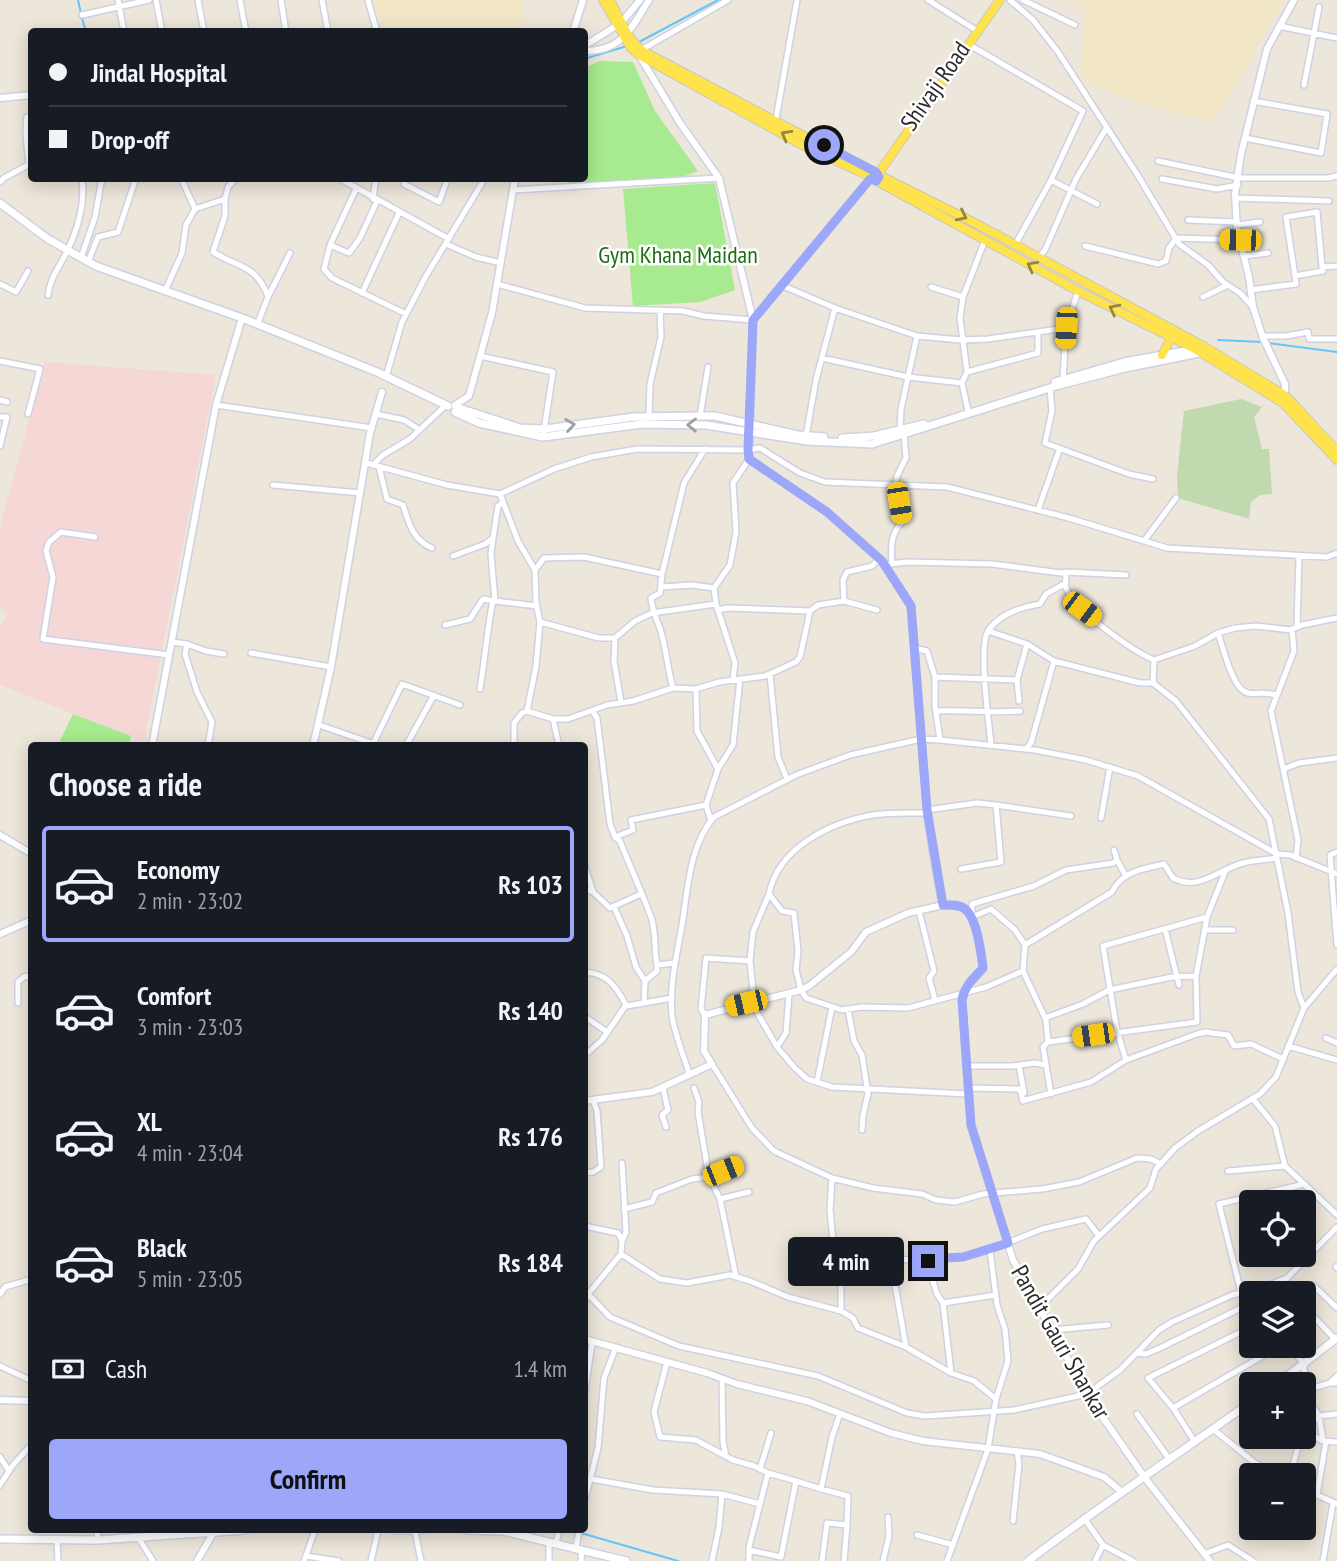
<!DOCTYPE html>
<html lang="en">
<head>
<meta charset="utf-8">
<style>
	:root { --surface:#171b24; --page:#242831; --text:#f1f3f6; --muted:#9ea1a6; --line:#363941; --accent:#9ca7fa }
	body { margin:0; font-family:"PT Sans Narrow",sans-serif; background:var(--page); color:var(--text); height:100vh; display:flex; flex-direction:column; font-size:26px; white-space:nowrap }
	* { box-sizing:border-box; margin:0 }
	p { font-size:23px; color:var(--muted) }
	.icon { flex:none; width:38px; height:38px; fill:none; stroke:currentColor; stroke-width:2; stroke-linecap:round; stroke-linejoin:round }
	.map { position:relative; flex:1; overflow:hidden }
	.drawer { position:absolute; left:28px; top:742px; width:560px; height:791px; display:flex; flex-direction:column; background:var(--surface); border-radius:7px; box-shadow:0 4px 18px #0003 }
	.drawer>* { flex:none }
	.banner { position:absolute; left:28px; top:28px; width:560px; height:154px; border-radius:7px; box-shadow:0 4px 18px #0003; display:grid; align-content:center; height:154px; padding:0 21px; background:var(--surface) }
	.fabs { position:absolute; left:1239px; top:1190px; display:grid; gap:14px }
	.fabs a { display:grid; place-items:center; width:77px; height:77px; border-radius:7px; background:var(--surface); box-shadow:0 4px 18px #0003; font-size:35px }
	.end { position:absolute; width:32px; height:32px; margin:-16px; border:9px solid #9ca7fa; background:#111; box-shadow:0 0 0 4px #111 }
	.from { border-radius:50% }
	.bubble { position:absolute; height:49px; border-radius:7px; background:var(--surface); box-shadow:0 4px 18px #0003; font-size:23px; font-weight:700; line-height:49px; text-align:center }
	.car { position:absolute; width:21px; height:42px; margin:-21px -10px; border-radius:9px; box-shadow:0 0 5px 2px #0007; background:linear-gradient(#f5c518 24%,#345 0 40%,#f5c518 0 76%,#345 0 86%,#f5c518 0) }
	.banner b { display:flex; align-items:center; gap:24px; height:66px; font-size:26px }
	.banner b+b { border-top:2px solid var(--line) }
	.banner i { width:18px; height:18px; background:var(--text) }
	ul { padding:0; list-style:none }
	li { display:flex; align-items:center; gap:21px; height:116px; margin:0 14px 10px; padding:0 7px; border:4px solid transparent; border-radius:7px }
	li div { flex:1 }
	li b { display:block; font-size:26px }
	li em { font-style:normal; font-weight:700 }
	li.current { border-color:var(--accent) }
	li>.icon { width:63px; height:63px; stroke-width:1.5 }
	h2 { padding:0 21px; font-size:32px; line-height:84px }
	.pay { display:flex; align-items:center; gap:18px; height:77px; padding:0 21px; font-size:26px }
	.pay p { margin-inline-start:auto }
	.button { display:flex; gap:14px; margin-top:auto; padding:14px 21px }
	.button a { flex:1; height:80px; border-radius:7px; background:var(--accent); color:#111; font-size:28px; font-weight:700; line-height:80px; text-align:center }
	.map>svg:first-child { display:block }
	.education { fill:#f1e7c7 }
	.medical { fill:#f5d7d6 }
	.green { fill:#a8ea90 }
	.cemetery { fill:#c0d9af }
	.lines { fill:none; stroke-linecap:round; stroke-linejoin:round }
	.stream { stroke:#61c6fb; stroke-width:2 }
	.minor-casing { stroke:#cfd1e4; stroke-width:8 }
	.tertiary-casing { stroke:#cfd1e4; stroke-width:9 }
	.secondary-casing { stroke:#cfd1e4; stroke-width:10 }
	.primary-casing { stroke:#c8c8c8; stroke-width:10 }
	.minor { stroke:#fff; stroke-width:5 }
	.tertiary { stroke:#fff; stroke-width:6 }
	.secondary { stroke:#fff; stroke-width:7 }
	.primary { stroke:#ffe34d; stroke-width:8 }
	.oneway { stroke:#94863c }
	.oneway2 { stroke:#9f9f9f }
	.route { stroke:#9ca7fa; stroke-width:9 }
	.labels { text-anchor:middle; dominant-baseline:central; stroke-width:5; stroke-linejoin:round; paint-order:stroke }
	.street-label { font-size:24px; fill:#2a2a2a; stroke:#fff }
	.park-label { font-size:24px; fill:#1e6e12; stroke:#fff }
</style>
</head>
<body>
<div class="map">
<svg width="1337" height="1561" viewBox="0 0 1337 1561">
	<rect width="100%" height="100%" fill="#ede6da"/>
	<path class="education" d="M374 0H524L521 31H383Z
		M1072 0H1285L1214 122 1139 104 1080 79 1085 11Z"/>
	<path class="medical" d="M45 362 216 375 144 741 0 685V627L8 614 0 607V527Z"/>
	<path class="green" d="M599 61 633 62 655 111 698 171 685 176 568 185V179L584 178 585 68Z
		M715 183 735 290 700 302 633 306 623 189Z
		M73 714 131 736 129 745H58Z"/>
	<path class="cemetery" d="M1241 399 1262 407 1254 417 1262 449H1269L1272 494 1260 495 1251 502 1249 519 1178 498 1177 475 1184 411Z"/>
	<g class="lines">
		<path class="stream" d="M78 0 81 13
			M82 18 86 32
			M639 42 718 0
			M584 59 627 46
			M1218 340 1262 342
			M1268 343 1337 352
			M94 1530 95 1533
			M570 1530 576 1531
			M581 1533 678 1561"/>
		<defs>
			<path id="minor" d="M118 0 124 32
				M156 0 162 32
				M198 0 204 32
				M240 0 246 32
				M281 0 286 32
				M322 0 328 32
				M368 0 377 32
				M928 0 979 32
				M1010 0 1033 20 1058 52 1137 174 1179 244 1208 265 1223 282 1240 293 1253 307
				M1023 0 1075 25
				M82 15 149 0
				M1279 26 1337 38
				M968 44 1083 111 1051 180 1015 245
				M641 50 728 0
				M1304 85 1319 7
				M27 117C24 133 28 148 29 164
				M776 119 797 0
				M1245 138 1321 153 1327 114 1253 101
				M1158 161 1239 178H1328L1337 176
				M181 178 195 209
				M339 178 449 239
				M405 178 404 184 439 202 448 178
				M1162 179 1217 189 1238 185
				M1051 180 1097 204
				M0 182 4 178 30 164
				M356 189 330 245 324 269 332 278 406 314
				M513 190 719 178
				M1235 198 1329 201
				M225 199V216L213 252C239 268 257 265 268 297L257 325
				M373 199 376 178
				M1188 220 1237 222
				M1237 225 1260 222
				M446 244 476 257 501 263
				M330 245 349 253 360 238 377 201
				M1085 246 1158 264 1166 261 1169 248 1176 238 1240 240
				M1244 256 1268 253
				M1039 257 1045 250 1076 179 1107 127
				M81 258 95 217 102 178
				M88 262 98 237 118 232 136 178
				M1295 276 1286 217 1317 212 1322 267
				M0 284 16 292 28 271
				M497 284 585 308 683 311 704 316 753 320
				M781 285 835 308 917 336 961 340 988 339 1066 328
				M931 287 963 297
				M1250 290 1296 284 1295 276 1323 271 1322 267 1337 266
				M165 291 182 253 186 225 195 209 225 199 228 187 236 178
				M362 293 399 213
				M48 295C50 277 61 265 68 249 78 228 85 202 82 178
				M268 297 290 253
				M1203 297 1228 285
				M1262 336H1286L1308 332 1309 339H1337
				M480 356 553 372 543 437
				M822 358 908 377 962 383
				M0 361 40 369 28 414
				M967 372 1038 353V333
				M386 377 402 322 426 276 485 178
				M1063 379 1066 328 1078 291
				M1050 388 1052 411 1045 443 1129 474 1153 479
				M0 400 7 402
				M216 405 372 428
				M968 411 962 383 967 372 960 318 963 297 985 240
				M376 414 404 420 420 430
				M649 416 650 384 661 337 660 310
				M700 416 708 367
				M0 417H7L0 446
				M900 430 901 409 917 336
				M806 436 816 380 835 308
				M366 463 447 485 500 494 554 469 591 457 637 449 748 450 760 448 800 473 825 482 947 487 1069 518 1167 548 1327 557 1337 553
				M373 465 383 455 410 439 446 405
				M379 467 387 499 403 505C409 524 413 540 432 548
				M273 485 361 493
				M500 494 518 541 535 570 536 603 540 622 536 666 527 711
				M1038 510 1060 448
				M95 537 61 532 49 542 46 551 53 577 43 639 169 655
				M493 538 491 554 495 601 537 606
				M1144 541 1176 498
				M453 556 485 544 493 538 498 506 502 503
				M892 564C891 547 890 535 902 522L896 485 897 476 906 458 904 433
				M884 565 906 562 992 564 1061 573 1066 572C1066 576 1065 584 1066 588 1076 611 1131 650 1154 660L1195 646 1218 633 1235 628 1256 626 1291 630 1302 625 1337 618
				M535 570 544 558 584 557 662 574 684 483 705 449
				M1066 572 1126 575
				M662 574 660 593 651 598C652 613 659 622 662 636 667 654 668 671 673 688
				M661 587 692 585 714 588
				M844 601 877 610
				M718 610 727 608 810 611
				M540 622 599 638H615L635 621 652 613 716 604
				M445 625 470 619 483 599 495 601
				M1297 627 1299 556
				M1292 629 1294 651 1271 711 1298 840 1296 858
				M988 631 1027 644 1054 661
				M1218 633C1223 647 1233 691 1248 693 1259 695 1263 691 1276 695
				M615 638 614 661 621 702
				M172 642 187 644 185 654 197 692 212 722 208 746
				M187 644 206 651 224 654
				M914 648 927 651 935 677V706L940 740
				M251 653 331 667
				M770 674 778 757 787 779
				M935 677 1017 680
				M733 679 735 663 716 604 714 588 730 565 736 532 733 483 749 459
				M1153 683 1154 660
				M480 689C485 659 487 630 493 600
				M696 689 697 731 718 769
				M1019 701 1017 680 1027 644
				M936 711C964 710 991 713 1020 711
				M593 712 597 718 610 824 615 837 620 841C630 867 643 894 652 920 656 935 654 950 657 965
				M553 719 559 746
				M319 725 380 746
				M373 744 402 684 460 705
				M991 745C989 722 978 648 988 631 999 614 1022 607 1040 604L1046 594 1066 583
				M404 746 407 744 434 695
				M514 746V723L522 713 527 711 553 719H568L607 705 633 701 673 688 696 689 719 682 765 676 796 662 800 657 810 611 818 605 844 601 843 580 847 572 872 566 879 559
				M1026 749 1031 743 1054 661 1140 683H1153L1176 701 1269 819 1288 913 1298 992 1304 1008
				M1284 769 1299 763 1337 758
				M996 805 1071 816
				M927 810 977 803 996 805 1001 862 961 869
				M928 813C909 813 890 812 872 815 829 823 778 848 769 894L782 911 794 913 798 951 796 970 801 990 806 998 842 1010 862 1007 908 1008 986 987 1023 971
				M1101 818 1110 767
				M711 821 706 805 718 769 733 745 740 679
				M615 837 633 830 631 820 706 805
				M1114 850 1117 860 1126 876
				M1337 852 1330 855 1337 945
				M584 864 593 892
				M584 889 593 892 610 908 641 894
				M769 894 753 932 750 961 754 1002 755 1009 777 1047 794 1067 807 1079 832 1087 968 1094
				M614 907 627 936 636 967 645 981
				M919 911 934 971 929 978 935 1000
				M1165 929 1179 985
				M1206 930H1233
				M1025 945 1112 892C1122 871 1143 869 1164 864L1173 878C1199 892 1219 869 1243 863 1254 860 1266 860 1277 858
				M584 972C607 973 616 986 626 1005L602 1040 584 1056
				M18 1003V982L24 977 32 975
				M644 1003 672 998
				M626 1006 644 1003 645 981 657 971V965L675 963
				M848 1009 854 1041 862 1055 868 1094 863 1115 862 1130
				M705 1015 701 1009 706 958 750 961
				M584 1016 607 1032
				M1045 1018 1083 1004 1109 990 1172 977 1196 976 1207 917 1225 872
				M1326 1038 1337 1043
				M1048 1042 1197 1022 1196 976
				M1288 1046 1337 1060
				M777 1047 786 1033 789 994
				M1126 1060 1117 1031 1103 946 1207 917
				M712 1064 752 1128 774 1151 832 1178 873 1188 922 1194 936 1200 955 1202 983 1194 1042 1189 1079 1182 1137 1158 1151 1159 1161 1164
				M1019 1065 1024 1093
				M966 1066H1013L1035 1063 1046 1065
				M689 1073C683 1054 675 1035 672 1016 669 985 677 955 682 925 688 889 689 846 714 817L796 775 850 755 921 739 940 740 1035 750 1086 760 1138 776 1277 854 1290 855 1337 874
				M817 1082 832 1007
				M663 1088 668 1110 662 1115 666 1127
				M694 1088 699 1102 698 1112 709 1177 736 1166
				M968 1088 1020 1089 1023 1101 1026 1100 1091 1082 1126 1060 1197 1034 1205 1032 1228 1035 1234 1046 1251 1044 1283 1059
				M1051 1094 1043 1047 1048 1042 1046 1020 1023 971 1025 945 1015 930 991 909 972 917V904L1034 886 1066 870 1113 863 1117 860
				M1253 1099 1275 1126 1285 1166 1337 1215
				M1228 1171 1285 1166
				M584 1173 593 1172 601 1167 597 1111 593 1100
				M832 1178 830 1210 833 1242 841 1273V1311
				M624 1209 652 1202 656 1193 692 1179 709 1177 720 1199
				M584 1226 618 1233 622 1241 621 1254
				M622 1241 626 1232 622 1163
				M926 1259 937 1294 943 1303 951 1373
				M891 1262 906 1347
				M1336 1267 1337 1268
				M841 1273 897 1260 963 1257 990 1250 1042 1229 1086 1219 1099 1236
				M736 1277 720 1199 749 1192
				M1313 1285 1337 1308
				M0 1294 5 1287 32 1279
				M943 1303 996 1295
				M1250 1306 1241 1292 1219 1204 1305 1184
				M1039 1308 1078 1269 1094 1241 1150 1188 1156 1169 1175 1148 1198 1131 1260 1094 1276 1077 1304 1008 1337 969
				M1310 1313 1335 1339
				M1251 1327 1148 1378 1173 1408 1280 1346
				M1052 1330 1108 1325
				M1289 1346 1304 1364 1305 1393 1319 1416 1323 1441
				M1138 1353 1146 1354 1160 1348 1241 1308 1251 1307
				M667 1362 654 1412 660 1437 696 1440 733 1460 754 1466 768 1473 760 1504 722 1494
				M0 1366 32 1381
				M1337 1376 1330 1383H1337
				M722 1378 723 1442 726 1456
				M1306 1390 1330 1383
				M584 1397 592 1343
				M996 1399 974 1381 951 1373 906 1347 858 1328 853 1318 841 1311 788 1297 750 1281 730 1275 687 1283 660 1279 621 1254 588 1294 610 1317 679 1346 818 1376 907 1413 925 1416 1014 1410 1087 1394 1120 1370 1159 1330 1172 1322 1232 1295 1262 1288 1287 1278 1337 1227
				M1173 1408 1195 1442
				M1137 1414 1170 1460
				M1213 1429 1255 1463 1278 1475
				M1304 1430 1319 1416 1337 1414
				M1304 1431 1323 1441 1337 1442
				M0 1457 9 1471
				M760 1469 771 1433
				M1290 1475 1301 1437
				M591 1479 653 1490 722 1494 719 1527 712 1561
				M796 1481 821 1489 832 1437 840 1414
				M0 1485 13 1465 32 1444
				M821 1489 848 1496 847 1525 827 1523 822 1561
				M1304 1489 1337 1504
				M1317 1495 1326 1441
				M584 1503 598 1448 604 1378 616 1347
				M1084 1518 1103 1545 1133 1561
				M1013 1521 1019 1464 1017 1451
				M97 1530 98 1540
				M415 1531 421 1561
				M917 1535 953 1545
				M138 1537 153 1561
				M57 1540 58 1561
				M556 1543 559 1530
				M576 1548 579 1530
				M749 1550 781 1557 796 1481 768 1473
				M1204 1554 1228 1545 1253 1561
				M306 1556 339 1561
				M304 1561 315 1530
				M371 1561 378 1530
				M549 1561V1541
				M581 1561 582 1549
				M749 1561V1547L760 1504
				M844 1561 847 1525
				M883 1561 889 1536 888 1517
				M947 1561 988 1449 996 1399 1008 1361 1005 1329 997 1305 990 1250
				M1095 1561 1103 1545
				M1323 1561 1333 1503"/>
			<path id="tertiary" d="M573 32 583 0
				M584 46 621 23 640 0
				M584 51C622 52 632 27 649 0
				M639 55 680 123 719 178 753 320 749 459 827 512 882 561 911 606 927 810 934 860 943 905C950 905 959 905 965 909 977 918 982 953 983 968L969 984 962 1000 971 1125 1013 1260 1090 1399 1145 1478 1210 1561
				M0 98 32 95
				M753 320 870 179
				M1285 398V384L1263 338 1253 307 1249 277 1237 229 1235 194 1241 154 1267 49 1294 0
				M455 405 469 396 492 313 515 178
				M152 746 216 405 242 318
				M313 746 331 667 370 433 382 392
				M0 835 32 854
				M0 934 32 920
				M584 1101 652 1092 712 1064 704 1051 705 1015 801 990 809 986 851 952 866 932 908 913 943 905
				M584 1293 588 1294 584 1302
				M584 1339 707 1373 737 1384 807 1401 891 1433 923 1441 1040 1454 1104 1477 1122 1492
				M0 1400 32 1401
				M197 1561 215 1530"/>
			<path id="secondary" d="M0 203 48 239 96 266 242 318 377 372 448 406
				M1055 382 1124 362 1196 349
				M456 407 520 428 545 429 634 417 700 416H715L798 435 824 437
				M455 412 479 423 543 437 642 424 706 425 807 441 872 444 1059 385 1125 368 1204 352
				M842 438 874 436 924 424
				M1277 1384 1337 1338
				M396 1530H421
				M467 1530 503 1531 626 1561
				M0 1539 98 1540 245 1530
				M1028 1561C1101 1505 1177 1455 1251 1402"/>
			<path id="primary" d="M603 0 631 48 639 55 806 147 869 176
				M610 0 628 35 641 50 872 172
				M878 174 1000 0
				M879 175 973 222 1205 347 1286 396 1337 451
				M877 181 1078 291 1195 349 1283 403 1337 460
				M1162 355 1171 338"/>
		</defs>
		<use href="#minor" class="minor-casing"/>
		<use href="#tertiary" class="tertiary-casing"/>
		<use href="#secondary" class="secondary-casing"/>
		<use href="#primary" class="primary-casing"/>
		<use href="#minor" class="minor"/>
		<use href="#tertiary" class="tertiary"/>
		<use href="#secondary" class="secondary"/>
		<use href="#primary" class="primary"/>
	</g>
	<defs><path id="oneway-chevron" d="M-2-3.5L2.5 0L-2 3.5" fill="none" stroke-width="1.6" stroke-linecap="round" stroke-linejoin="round" transform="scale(1.75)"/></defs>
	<g class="oneway">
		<use href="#oneway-chevron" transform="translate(786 135) rotate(-151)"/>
		<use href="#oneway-chevron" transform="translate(962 216) rotate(26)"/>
		<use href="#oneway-chevron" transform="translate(1032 266) rotate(-151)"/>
		<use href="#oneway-chevron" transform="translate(1114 309) rotate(-153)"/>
	</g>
	<g class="oneway2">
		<use href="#oneway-chevron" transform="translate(570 425) rotate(-9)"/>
		<use href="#oneway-chevron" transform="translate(692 425) rotate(-179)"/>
	</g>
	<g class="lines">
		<path class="route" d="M824 145 876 172 879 177 876 181 870 179 753 320 748 450 749 459 827 512 882 561 911 606 927 810 943 905C950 905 959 904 965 909 977 918 981 953 983 968 974 978 964 986 962 1000L971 1125 1008 1243 963 1257 926 1259 928 1261"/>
	</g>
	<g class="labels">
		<g class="street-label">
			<text transform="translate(935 86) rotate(-55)">Shivaji Road</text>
			<text transform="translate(1061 1342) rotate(60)">Pandit Gauri Shankar</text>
		</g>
		<g class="park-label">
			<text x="678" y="254">Gym Khana Maidan</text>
		</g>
	</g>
</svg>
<div class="fabs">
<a><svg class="icon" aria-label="locate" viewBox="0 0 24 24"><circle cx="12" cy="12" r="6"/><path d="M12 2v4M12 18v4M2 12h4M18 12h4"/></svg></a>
<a><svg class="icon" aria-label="layers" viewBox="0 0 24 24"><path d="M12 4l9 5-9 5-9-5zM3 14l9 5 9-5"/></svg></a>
<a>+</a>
<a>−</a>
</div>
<i class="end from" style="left:824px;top:145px"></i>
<i class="end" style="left:928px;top:1261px"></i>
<div class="bubble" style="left:788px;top:1237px;width:116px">4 min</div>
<i class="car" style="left:1240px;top:240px;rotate:271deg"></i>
<i class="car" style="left:1066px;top:328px;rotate:183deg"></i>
<i class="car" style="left:899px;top:503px;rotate:171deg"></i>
<i class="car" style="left:1082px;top:609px;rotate:127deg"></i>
<i class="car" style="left:746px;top:1003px;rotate:257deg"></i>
<i class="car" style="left:1093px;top:1035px;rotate:262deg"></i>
<i class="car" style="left:723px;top:1171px;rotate:68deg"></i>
<div class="banner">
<b><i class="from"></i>Jindal Hospital</b>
<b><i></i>Drop-off</b>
</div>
<section class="drawer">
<h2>Choose a ride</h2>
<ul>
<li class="current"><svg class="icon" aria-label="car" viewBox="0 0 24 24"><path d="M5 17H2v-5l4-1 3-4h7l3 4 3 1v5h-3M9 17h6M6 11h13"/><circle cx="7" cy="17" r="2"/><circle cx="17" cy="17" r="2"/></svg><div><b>Economy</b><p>2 min · 23:02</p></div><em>Rs 103</em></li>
<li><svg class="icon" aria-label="car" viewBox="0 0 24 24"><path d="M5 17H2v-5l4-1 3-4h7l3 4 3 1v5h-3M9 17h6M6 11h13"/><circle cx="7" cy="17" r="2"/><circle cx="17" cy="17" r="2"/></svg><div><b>Comfort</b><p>3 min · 23:03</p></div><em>Rs 140</em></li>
<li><svg class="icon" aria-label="car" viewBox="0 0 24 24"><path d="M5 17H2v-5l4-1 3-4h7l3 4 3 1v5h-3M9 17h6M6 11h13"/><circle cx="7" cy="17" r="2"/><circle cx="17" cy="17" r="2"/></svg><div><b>XL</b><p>4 min · 23:04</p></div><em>Rs 176</em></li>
<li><svg class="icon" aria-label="car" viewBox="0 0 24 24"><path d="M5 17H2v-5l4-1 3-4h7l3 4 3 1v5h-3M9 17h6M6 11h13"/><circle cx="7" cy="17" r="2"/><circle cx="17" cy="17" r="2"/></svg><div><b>Black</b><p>5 min · 23:05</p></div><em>Rs 184</em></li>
</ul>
<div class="pay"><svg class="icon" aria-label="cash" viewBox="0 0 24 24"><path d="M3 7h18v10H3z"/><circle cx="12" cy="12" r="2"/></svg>Cash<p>1.4 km</p></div>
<div class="button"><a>Confirm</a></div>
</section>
</div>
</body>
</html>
